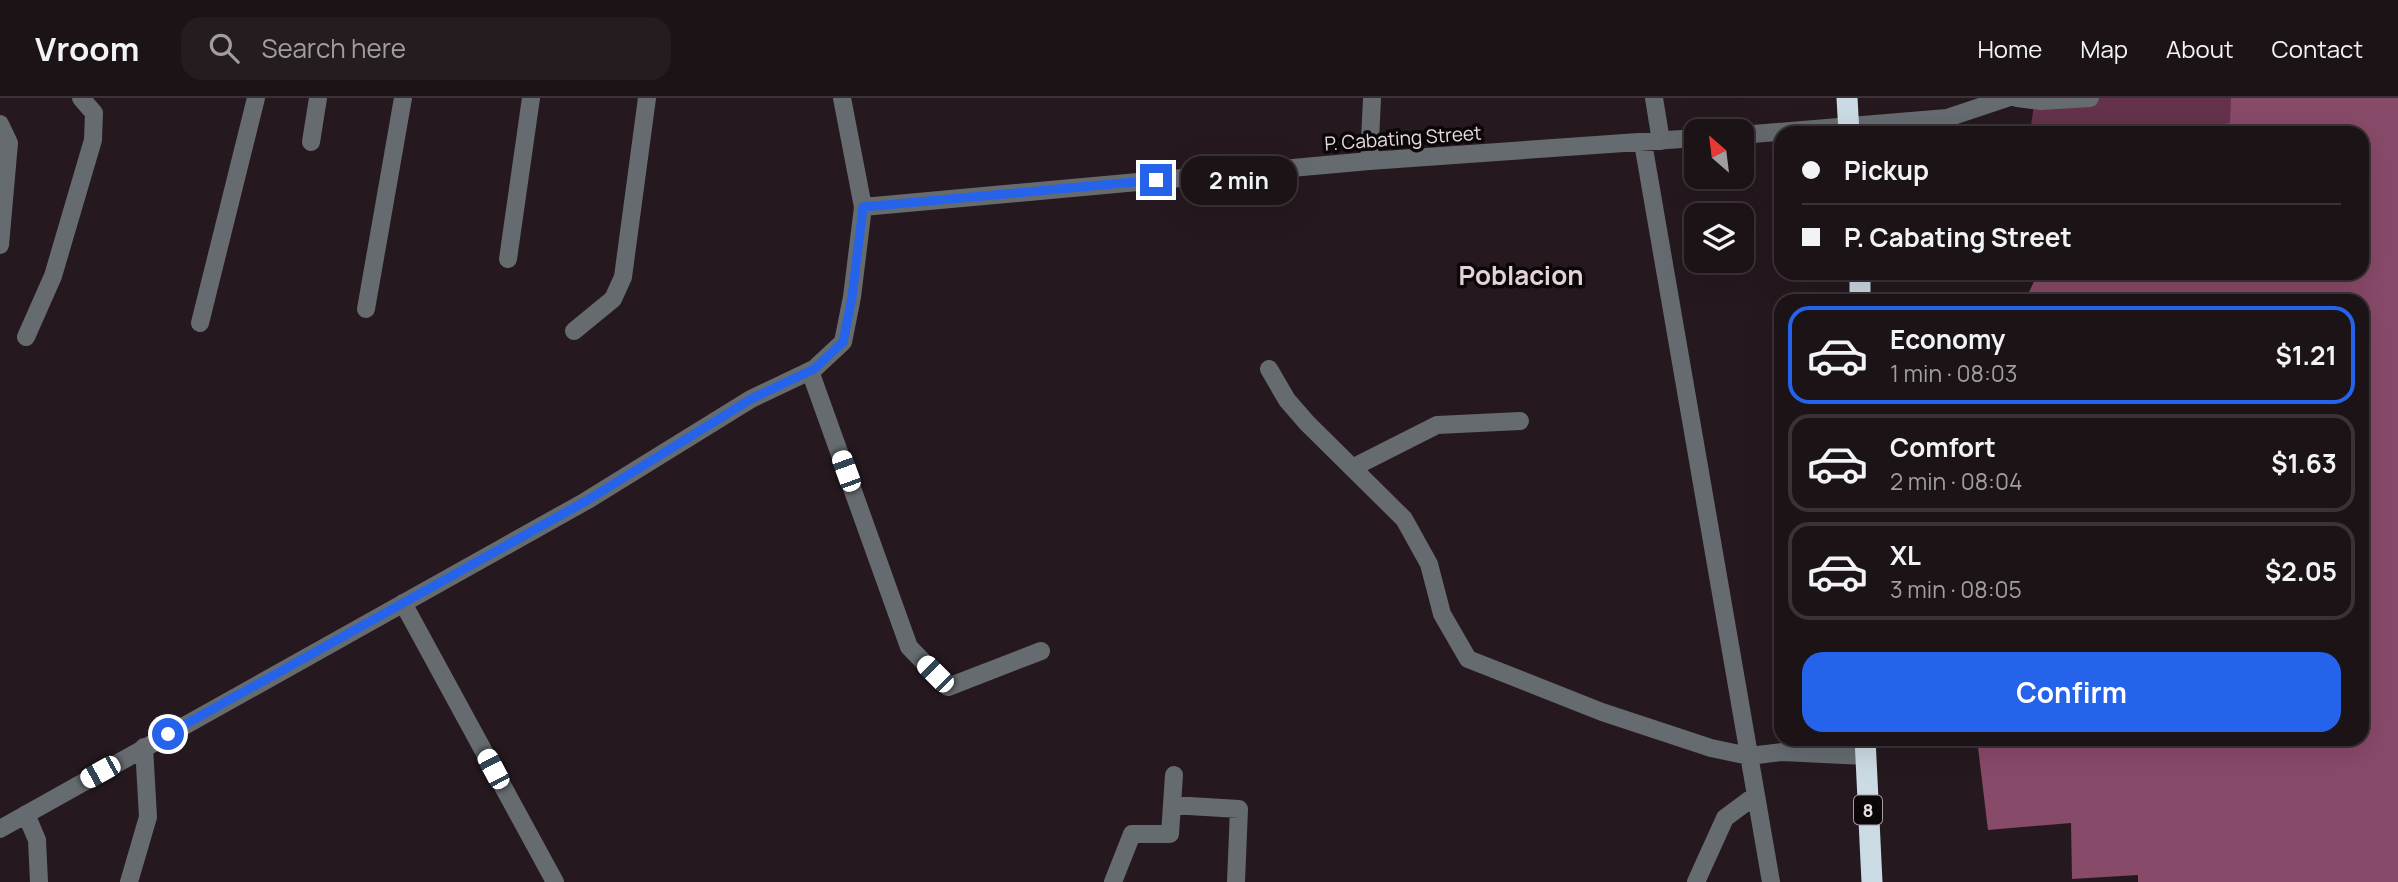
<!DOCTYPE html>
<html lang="en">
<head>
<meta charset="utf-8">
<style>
	:root { --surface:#1c1317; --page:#251c20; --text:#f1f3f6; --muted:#a09ea1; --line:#3a3236; --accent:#2563eb }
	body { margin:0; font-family:Manrope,sans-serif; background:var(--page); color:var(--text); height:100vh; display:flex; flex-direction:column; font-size:26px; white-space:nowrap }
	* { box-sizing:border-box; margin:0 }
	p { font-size:23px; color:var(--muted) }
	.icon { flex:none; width:38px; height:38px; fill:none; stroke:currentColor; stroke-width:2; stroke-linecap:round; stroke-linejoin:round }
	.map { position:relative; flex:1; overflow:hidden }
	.details { position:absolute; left:1774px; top:196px; width:595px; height:452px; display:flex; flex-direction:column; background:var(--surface); border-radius:21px; box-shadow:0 7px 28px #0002,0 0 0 2px var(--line) }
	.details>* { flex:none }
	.guide { position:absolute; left:1774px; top:28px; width:595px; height:154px; border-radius:21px; box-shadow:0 7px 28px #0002,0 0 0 2px var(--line); display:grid; align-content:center; height:154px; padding:0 28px; background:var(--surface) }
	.needle { width:46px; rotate:332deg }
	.tools { position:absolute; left:1684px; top:21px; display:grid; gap:14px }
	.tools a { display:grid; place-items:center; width:70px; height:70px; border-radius:14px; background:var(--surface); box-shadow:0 7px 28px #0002,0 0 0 2px var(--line); font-size:35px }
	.end { position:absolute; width:32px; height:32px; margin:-16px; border:9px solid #2563eb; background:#fff; box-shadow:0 0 0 4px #fff }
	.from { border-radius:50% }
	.bubble { position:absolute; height:49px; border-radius:21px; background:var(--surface); box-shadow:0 7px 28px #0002,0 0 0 2px var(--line); font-size:23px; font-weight:700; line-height:49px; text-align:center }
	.car { position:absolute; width:21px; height:42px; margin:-21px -10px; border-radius:9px; box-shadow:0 0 5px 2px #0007; background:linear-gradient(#fff 24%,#345 0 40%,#fff 0 76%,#345 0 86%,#fff 0) }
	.guide b { display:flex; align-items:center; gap:24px; height:66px; font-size:26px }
	.guide b+b { border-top:2px solid var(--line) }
	.guide i { width:18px; height:18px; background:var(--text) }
	ul { padding:12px 0 0; list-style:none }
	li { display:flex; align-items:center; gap:21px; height:98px; margin:0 14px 10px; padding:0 14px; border:4px solid var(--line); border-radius:21px }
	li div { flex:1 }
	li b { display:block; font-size:26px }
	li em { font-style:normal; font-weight:700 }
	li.current { border-color:var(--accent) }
	li>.icon { width:63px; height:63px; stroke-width:1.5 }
	.primary-button { display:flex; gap:14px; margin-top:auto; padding:14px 28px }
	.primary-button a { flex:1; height:80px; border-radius:21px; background:var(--accent); color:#fff; font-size:28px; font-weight:700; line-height:80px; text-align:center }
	header { display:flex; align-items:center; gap:42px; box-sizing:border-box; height:98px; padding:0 35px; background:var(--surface); border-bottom:2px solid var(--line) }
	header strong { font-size:33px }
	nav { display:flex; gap:38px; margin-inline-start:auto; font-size:24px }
	.search { width:490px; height:63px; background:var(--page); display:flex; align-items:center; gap:18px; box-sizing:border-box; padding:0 24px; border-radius:21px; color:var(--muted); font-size:26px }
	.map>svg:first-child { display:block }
	.green { fill:#64324b }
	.water { fill:#884a69 }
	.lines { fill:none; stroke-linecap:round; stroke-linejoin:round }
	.minor { stroke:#656b6f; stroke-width:18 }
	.highway { stroke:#cbdbe3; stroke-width:21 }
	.route { stroke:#2563eb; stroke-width:9 }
	.labels { text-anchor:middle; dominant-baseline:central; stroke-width:7; stroke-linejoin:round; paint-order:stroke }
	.shield { fill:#0b0608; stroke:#a49ca0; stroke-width:2 }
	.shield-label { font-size:18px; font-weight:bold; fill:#e6dde1 }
	.street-label { font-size:19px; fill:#e6dde1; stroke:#0b0608 }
	.district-label { font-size:26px; font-weight:bold; fill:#e3d2d9; stroke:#0b0608 }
</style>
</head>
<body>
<header>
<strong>Vroom</strong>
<div class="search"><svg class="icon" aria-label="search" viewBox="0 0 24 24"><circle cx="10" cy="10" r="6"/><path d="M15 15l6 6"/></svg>Search here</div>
<nav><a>Home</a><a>Map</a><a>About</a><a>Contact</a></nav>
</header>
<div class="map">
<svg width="2398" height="784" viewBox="0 0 2398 784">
	<rect width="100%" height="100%" fill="#25191f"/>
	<path class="green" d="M2035 0H2231V25L2089 35H2030Z"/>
	<path class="water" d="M2231 0H2398V784H2138V777L2072 781 2071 725 1988 732 1977 641 2362 640V203H2013V197L2029 194 2038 175H2362V35H2104L2230 25Z"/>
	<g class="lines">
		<path class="minor" d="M1654 0 1661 43
			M2017 0 2041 3 2090 0
			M0 26 9 45 0 147
			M1741 37 1947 20 2007 0
			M311 44 318 0
			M1643 45 1771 784
			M1369 63 1372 0
			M863 109 1369 63 1696 40
			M508 161 531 0
			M366 211 403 0
			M200 225 256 0
			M574 233 613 201 623 179 647 0
			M26 239 53 178 93 42 94 15 81 0
			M1269 271 1287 302 1307 325 1404 421 1429 466 1442 516 1468 561 1602 614 1711 650 1749 658 1782 654 1865 658
			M810 273 909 549 948 589 1041 553
			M1352 370 1437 327 1520 323
			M403 505 555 784
			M1172 707 1239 711 1236 784
			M26 716 37 742 39 784
			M0 731 586 403 751 301 814 271 843 244 852 199 863 109 842 0
			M129 784 148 719 144 649
			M1113 784 1132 736H1170L1174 677
			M1696 784 1725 720 1756 697"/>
		<path class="highway" d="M1847 0 1849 35
			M1860 175V203
			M1865 640 1872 784"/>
	</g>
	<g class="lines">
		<path class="route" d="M168 636 586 403 751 301 814 271 843 244 852 199 863 109 1156 82"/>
	</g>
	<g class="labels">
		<rect class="shield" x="1854" y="697.5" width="28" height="29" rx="5"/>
		<g class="shield-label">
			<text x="1868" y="712">8</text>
		</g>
		<g class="street-label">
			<text transform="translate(1403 40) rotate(-4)">P. Cabating Street</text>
		</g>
		<g class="district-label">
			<text x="1521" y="177">Poblacion</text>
		</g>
	</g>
</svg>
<div class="tools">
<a><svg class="needle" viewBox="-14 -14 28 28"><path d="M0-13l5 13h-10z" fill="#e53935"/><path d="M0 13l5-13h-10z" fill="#a09ea1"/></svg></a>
<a><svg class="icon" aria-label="layers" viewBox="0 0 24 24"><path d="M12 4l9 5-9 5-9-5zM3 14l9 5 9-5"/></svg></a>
</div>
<i class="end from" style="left:168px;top:636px"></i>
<i class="end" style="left:1156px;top:82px"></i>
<div class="bubble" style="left:1181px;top:58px;width:116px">2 min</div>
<i class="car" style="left:846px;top:373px;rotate:340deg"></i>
<i class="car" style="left:935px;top:576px;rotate:315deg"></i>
<i class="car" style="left:493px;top:671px;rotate:332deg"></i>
<i class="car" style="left:100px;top:674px;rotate:241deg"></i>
<div class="guide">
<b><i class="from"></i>Pickup</b>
<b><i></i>P. Cabating Street</b>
</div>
<section class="details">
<ul>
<li class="current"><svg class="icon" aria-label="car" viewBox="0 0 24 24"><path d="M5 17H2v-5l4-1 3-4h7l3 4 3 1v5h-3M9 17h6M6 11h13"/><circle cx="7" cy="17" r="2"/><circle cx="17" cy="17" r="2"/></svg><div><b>Economy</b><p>1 min · 08:03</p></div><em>$1.21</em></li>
<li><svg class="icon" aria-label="car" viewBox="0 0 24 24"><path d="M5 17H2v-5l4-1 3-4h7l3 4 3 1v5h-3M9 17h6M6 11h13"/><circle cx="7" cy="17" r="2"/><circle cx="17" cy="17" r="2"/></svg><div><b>Comfort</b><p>2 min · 08:04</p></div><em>$1.63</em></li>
<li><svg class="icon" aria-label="car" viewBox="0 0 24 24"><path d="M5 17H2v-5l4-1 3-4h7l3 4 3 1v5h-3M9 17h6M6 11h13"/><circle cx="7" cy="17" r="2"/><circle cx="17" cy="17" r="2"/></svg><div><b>XL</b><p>3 min · 08:05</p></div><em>$2.05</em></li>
</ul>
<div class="primary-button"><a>Confirm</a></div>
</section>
</div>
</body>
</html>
